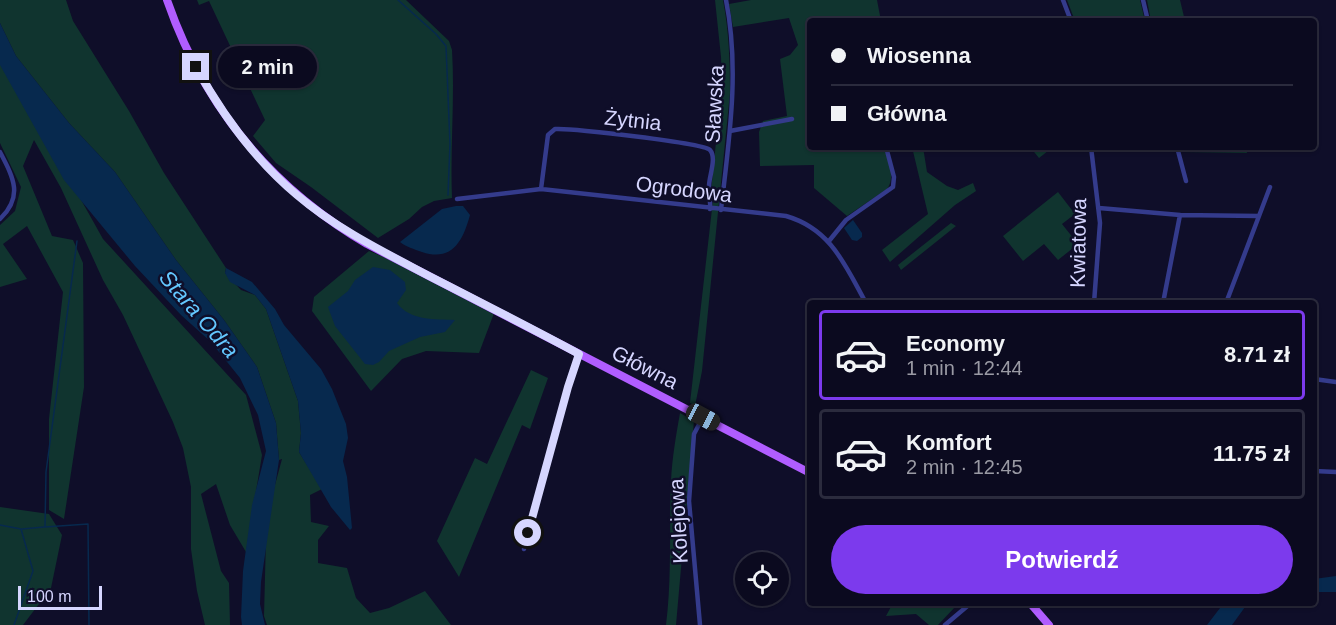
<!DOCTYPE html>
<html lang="pl">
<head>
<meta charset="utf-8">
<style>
	:root { --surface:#0b0a1f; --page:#141328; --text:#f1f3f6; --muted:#9a9aa4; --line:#2b2b3d; --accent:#7c3aed }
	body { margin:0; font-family:Arial,sans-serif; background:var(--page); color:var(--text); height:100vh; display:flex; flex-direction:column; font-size:22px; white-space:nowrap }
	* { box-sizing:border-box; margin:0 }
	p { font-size:20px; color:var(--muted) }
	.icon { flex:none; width:33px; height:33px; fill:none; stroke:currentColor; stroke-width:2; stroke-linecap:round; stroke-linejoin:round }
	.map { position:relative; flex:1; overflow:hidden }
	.drawer { position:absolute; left:807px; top:300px; width:510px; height:306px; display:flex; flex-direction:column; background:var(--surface); border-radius:6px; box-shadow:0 2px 4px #0004,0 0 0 2px var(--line) }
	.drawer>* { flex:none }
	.top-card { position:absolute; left:807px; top:18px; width:510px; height:132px; border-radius:6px; box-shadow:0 2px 4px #0004,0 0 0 2px var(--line); display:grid; align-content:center; height:132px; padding:0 24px; background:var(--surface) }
	.controls { position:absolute; left:735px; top:552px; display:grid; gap:12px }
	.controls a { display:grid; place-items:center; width:54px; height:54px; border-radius:50%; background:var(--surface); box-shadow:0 2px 4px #0004,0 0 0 2px var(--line); font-size:30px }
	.scale { position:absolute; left:18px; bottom:15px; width:84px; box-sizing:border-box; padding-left:6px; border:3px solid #d6d6ff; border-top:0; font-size:16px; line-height:21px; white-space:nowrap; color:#d6d6ff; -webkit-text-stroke:4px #0f0e29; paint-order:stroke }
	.end { position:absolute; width:27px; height:27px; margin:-14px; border:8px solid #d6d6ff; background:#111; box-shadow:0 0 0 3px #111 }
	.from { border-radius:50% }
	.bubble { position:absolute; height:42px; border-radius:21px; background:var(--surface); box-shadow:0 2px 4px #0004,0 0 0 2px var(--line); font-size:20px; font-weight:700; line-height:42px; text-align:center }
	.car { position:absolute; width:18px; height:36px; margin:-18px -9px; border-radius:8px; box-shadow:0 0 4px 2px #0007; background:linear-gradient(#222 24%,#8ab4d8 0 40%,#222 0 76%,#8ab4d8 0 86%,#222 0) }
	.top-card b { display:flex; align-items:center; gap:21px; height:57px; font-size:22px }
	.top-card b+b { border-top:2px solid var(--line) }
	.top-card i { width:15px; height:15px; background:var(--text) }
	ul { padding:10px 0 0; list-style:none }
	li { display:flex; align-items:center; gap:18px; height:90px; margin:0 12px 9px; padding:0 12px; border:3px solid var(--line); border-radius:6px }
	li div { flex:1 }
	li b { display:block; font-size:22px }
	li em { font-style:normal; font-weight:700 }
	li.on { border-color:var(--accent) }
	li>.icon { width:54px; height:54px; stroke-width:1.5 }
	.cta { display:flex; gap:12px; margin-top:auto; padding:12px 24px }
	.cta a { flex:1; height:69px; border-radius:36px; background:var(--accent); color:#fff; font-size:24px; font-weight:700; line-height:69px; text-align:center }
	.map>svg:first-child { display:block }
	.green { fill:#10342f }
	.water { fill:#07294e }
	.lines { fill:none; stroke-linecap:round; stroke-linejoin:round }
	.stream { stroke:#07294e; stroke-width:1.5 }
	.minor { stroke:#343b8c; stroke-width:4.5 }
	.primary { stroke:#b05dff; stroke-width:8 }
	.route { stroke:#d6d6ff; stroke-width:8 }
	.labels { text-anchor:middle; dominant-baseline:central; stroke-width:5; stroke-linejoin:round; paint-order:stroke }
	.street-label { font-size:21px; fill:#d6d6ff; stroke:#0f0e29 }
	.water-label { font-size:22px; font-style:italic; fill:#64c8ff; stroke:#0f0e29 }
</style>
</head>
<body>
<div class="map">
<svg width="1336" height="625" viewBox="0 0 1336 625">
	<rect width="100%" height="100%" fill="#0f0e29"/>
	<path class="green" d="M0 0H66L73 21 129 111 164 173 226 268 225 273 241 290 255 295 266 309 298 401 301 433 299 452 322 489 310 495 311 522 329 526 318 540V563L347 568 356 598 370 613 389 608 425 591 451 625H267L264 616 266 537 272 496 282 459 279 460 276 423 257 367 224 320 176 260 115 172 69 123 16 56 0 23Z
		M197 0H406L449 41 452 50C455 99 450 148 452 198L434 201 422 207 409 219 378 238 311 187 276 163 253 136 265 120 209 1 199 5Z
		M715 0H723C729 31 730 62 730 93L702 371 695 406 690 403 713 200 711 191 722 84 721 57Z
		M751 0H877L881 21H810V147H884C888 161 896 177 887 189L847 216 814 188V165L760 166 759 132 763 121 787 116 780 59 790 55 798 45 789 18 733 27 729 4Z
		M1067 0H1140L1145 21H1075Z
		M1147 0H1180L1185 21H1151Z
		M0 55 103 239 246 395 262 455 246 552 230 525 216 484 201 494 221 571 229 583 230 625H205L197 591 191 549V487L183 448 173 422 123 315 103 280 61 188 34 140 23 166 52 236 73 240 83 263 84 387 64 519 49 510V419L63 292 27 226 3 244 27 279 0 287V225L15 211 21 187 0 143Z
		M912 147H923L927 172 947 186 958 190 973 183 976 191 955 205 890 262 882 250 928 214Z
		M1030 147H1053L1039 158Z
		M1182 147H1246L1247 153 1183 152Z
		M1058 192 1075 214 1062 224 1078 244 1058 260 1044 244 1023 261 1003 236Z
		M951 223 956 226 901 270 898 265Z
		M369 251 438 279 496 308 479 353 426 351 402 359 371 391 312 311 314 297Z
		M531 370 548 378 530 429 522 425 459 577 437 541 475 458 487 464Z
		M680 413 694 421 676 625H666C672 578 669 530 671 482 672 458 676 436 680 413Z
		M0 507 49 514 62 535 51 588 23 625H0Z
		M893 603H948L955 607 938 625H929L916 614 886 616Z"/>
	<path class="water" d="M0 23 16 56 69 123 115 172 176 260 224 320 257 367 276 423 279 460 261 582 260 604 265 625H242L241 617 243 571 252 505 266 451 258 415 240 378 211 342 181 315 135 266 64 180 0 65Z
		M456 206H463L470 215C463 241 452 262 422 252 414 249 406 247 400 242L442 209Z
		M853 220 862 233V237L857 241 852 240 844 228Z
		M373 267 390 270 405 282 406 290 397 303C410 321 435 319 455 320L445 332 420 337 389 351 379 362 373 365 365 364 335 326 328 307 348 291 355 280Z
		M226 268 252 282 275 309 284 325 321 369 332 389 346 424 348 438 343 461 347 477 352 528 350 530 331 507 299 452 301 433 298 401 266 309 255 295 230 282 225 273Z
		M1336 576V592H1314V579Z
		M1228 603H1252L1245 607 1232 625H1207L1220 608Z"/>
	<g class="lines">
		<path class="stream" d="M398 0 436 34 446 46 450 144 448 195
			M77 241 46 472 45 527 88 524 89 625
			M0 525 21 529 33 571 14 625
			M22 529 44 527"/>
		<path class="minor" d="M1063 0 1071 21
			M1143 0 1148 21
			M730 131 792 119
			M1091 147 1100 223 1094 303
			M1177 147 1186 181
			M0 152C13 177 24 196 0 219
			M541 189 548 135 555 129C571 128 704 143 710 150 717 158 709 176 709 186 708 193 711 201 710 209
			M457 199 541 189 786 216C831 229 845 265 866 303
			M1099 208 1180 215 1259 216 1226 303
			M721 210C729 140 740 70 726 0
			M1259 216 1270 187
			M829 241 846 220 893 187 894 177 886 147
			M1163 303 1180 215
			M1314 379 1336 382
			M1314 471 1336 472
			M524 549 568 387 579 354
			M700 625 689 501 694 434 703 417
			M945 625 971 603"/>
		<path class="primary" d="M167 0C204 107 270 187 367 244L810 473
			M1030 603 1049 625"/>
	</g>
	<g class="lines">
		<path class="route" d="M196 67C223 116 254 159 297 195 338 230 386 253 433 278 482 303 531 328 579 354L568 387 528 533"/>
	</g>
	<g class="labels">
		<g class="street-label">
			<text transform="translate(714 104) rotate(-87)">Sławska</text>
			<text transform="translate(633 120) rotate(6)">Żytnia</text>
			<text transform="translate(684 189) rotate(7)">Ogrodowa</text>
			<text transform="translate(1078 243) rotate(-89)">Kwiatowa</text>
			<text transform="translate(645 367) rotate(27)">Główna</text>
			<text transform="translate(678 521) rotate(-93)">Kolejowa</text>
		</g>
		<g class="water-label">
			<text transform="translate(199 314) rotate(49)">Stara Odra</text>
		</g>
	</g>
</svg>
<div class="controls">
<a><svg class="icon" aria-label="locate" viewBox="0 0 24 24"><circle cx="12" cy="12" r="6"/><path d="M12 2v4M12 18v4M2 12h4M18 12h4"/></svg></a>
</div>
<div class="scale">100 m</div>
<i class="end from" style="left:528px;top:533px"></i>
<i class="end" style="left:196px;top:67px"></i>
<div class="bubble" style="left:218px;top:46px;width:99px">2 min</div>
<i class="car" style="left:703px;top:417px;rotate:118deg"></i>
<div class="top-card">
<b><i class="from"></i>Wiosenna</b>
<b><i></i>Główna</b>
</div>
<section class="drawer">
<ul>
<li class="on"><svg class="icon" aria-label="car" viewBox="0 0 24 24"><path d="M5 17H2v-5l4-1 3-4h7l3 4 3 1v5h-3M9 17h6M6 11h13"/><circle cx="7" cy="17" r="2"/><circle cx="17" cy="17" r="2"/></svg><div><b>Economy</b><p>1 min · 12:44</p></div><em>8.71 zł</em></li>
<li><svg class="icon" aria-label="car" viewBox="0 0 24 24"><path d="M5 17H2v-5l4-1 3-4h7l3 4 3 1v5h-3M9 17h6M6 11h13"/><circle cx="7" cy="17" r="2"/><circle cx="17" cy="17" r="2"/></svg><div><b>Komfort</b><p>2 min · 12:45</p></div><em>11.75 zł</em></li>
</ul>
<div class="cta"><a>Potwierdź</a></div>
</section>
</div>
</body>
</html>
